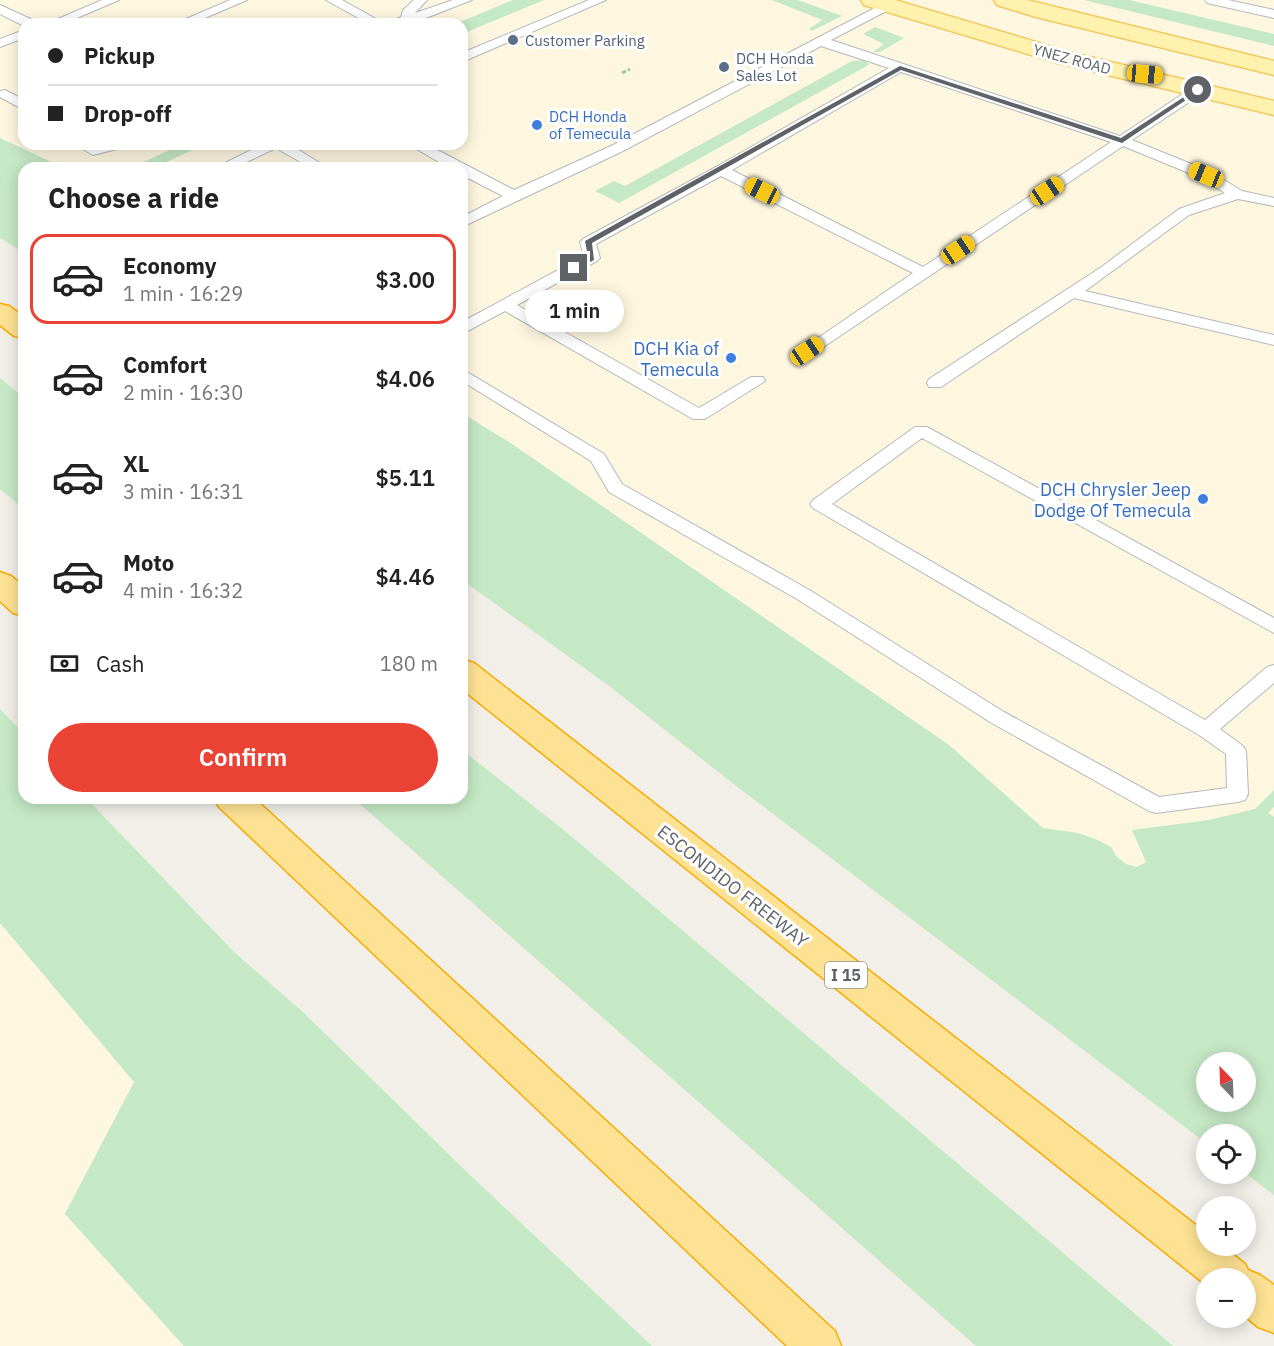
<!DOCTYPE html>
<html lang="en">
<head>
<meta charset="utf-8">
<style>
	:root { --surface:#fff; --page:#f6f6f6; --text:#222; --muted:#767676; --line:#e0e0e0; --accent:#ea4335 }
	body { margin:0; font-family:"IBM Plex Sans",sans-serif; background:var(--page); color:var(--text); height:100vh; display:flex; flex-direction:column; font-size:22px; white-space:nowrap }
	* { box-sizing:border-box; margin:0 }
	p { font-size:20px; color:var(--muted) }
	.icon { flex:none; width:33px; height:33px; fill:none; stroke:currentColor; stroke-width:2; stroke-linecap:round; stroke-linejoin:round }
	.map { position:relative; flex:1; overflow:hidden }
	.panel { position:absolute; left:18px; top:162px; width:450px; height:642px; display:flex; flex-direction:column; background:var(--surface); border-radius:18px; box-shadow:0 3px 15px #0003 }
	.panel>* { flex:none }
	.hud { position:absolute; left:18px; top:18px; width:450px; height:132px; border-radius:18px; box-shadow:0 3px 15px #0003; display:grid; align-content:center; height:132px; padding:0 30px; background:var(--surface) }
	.needle { width:39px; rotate:337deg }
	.controls { position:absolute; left:1196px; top:1052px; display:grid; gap:12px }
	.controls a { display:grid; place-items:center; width:60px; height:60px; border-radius:50%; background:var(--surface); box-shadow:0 3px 15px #0003; font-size:30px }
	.end { position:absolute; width:27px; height:27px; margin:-14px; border:8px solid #5f6368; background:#fff; box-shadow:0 0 0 3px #fff }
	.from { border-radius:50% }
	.bubble { position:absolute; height:42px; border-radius:21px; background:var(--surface); box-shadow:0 3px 15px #0003; font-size:20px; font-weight:600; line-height:42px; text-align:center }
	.car { position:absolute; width:18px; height:36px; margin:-18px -9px; border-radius:8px; box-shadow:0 0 4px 2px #0007; background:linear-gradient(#f5c518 24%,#345 0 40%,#f5c518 0 76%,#345 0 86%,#f5c518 0) }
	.hud b { display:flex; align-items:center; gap:21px; height:57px; font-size:22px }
	.hud b+b { border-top:2px solid var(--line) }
	.hud i { width:15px; height:15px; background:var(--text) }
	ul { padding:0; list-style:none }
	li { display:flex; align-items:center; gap:18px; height:90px; margin:0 12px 9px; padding:0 18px; border:3px solid transparent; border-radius:18px }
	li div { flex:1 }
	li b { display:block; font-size:22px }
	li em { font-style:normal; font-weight:600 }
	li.selected { border-color:var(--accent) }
	li>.icon { width:54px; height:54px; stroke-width:1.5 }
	h2 { padding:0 30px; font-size:27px; line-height:72px }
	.pay { display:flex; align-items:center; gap:15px; height:66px; padding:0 30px; font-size:22px }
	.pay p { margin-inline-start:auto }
	.action { display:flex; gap:12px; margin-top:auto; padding:12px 30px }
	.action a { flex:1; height:69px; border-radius:36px; background:var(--accent); color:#fff; font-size:24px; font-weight:600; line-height:69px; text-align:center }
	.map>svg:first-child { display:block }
	.commercial { fill:#fef7e0; fill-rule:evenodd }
	.green { fill:#c5e8c5; fill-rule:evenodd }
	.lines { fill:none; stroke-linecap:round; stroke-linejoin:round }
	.service-casing { stroke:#b5b8bc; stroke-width:2 }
	.primary-casing { stroke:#f2c960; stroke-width:3 }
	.motorway-casing { stroke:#f9ab00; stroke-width:3 }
	.path { stroke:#9cc7a9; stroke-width:3; stroke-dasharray:4.5 2; stroke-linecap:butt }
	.service { fill:#fff; fill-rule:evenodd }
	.primary { fill:#fff2af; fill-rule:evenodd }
	.motorway { fill:#fde293; fill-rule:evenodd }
	.route { fill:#5f6368 }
	.service-dot { fill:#5c6f8a; stroke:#fff; stroke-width:2 }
	.shop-dot { fill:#3f7fe0; stroke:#fff; stroke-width:2 }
	.labels { text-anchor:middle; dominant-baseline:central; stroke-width:6; stroke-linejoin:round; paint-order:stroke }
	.far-service-label { font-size:15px; fill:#4e5e75; stroke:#fff; text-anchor:start }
	.far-street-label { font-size:15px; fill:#5f6368; stroke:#fff }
	.far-shop-label { font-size:15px; fill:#366cbe; stroke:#fff; text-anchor:start }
	.shield { fill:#fff; stroke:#8f9295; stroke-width:1.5 }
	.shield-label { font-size:16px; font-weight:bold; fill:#5f6368 }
	.shop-label { font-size:18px; fill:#366cbe; stroke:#fff; text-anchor:end }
	.street-label { font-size:18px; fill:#5f6368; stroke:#fff }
</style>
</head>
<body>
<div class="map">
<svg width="1274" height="1346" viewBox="0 0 1274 1346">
	<rect width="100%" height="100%" fill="#f1efe8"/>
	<path class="commercial" d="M0 0H1274V1036L949 745 512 444 462 413V168H64L0 138ZM24 24H462V144H24Z
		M0 923 134 1082 65 1214 184 1346H0Z"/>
	<path class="green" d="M513 0H544L462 34V24H455Z
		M772 0H798L842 16 812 31 809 29 822 20Z
		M1084 0H1129L1274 34V46Z
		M875 27 904 38 880 52H873L884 44 863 34Z
		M863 60 869 64 865 67 619 203 595 191 614 181 625 186 852 61Z
		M0 138 64 168H24V253L0 238Z
		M183 144H206L153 168H130Z
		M0 378 24 398V509L0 489Z
		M462 413 512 444 949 745 1043 828 1078 833 1098 840 1111 847 1116 856 1126 864 1137 867 1146 862 1132 830 1209 820 1255 809 1274 790V807L1268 813 1274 817V1195L1245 1173V1134H1206V1143L731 782 608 685 462 580ZM1206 1062H1245V1101H1206Z
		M0 709 24 734V798H86L235 953 305 1014 472 1177 652 1346H184L65 1214 134 1082 0 923Z
		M462 750 565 831 1173 1346H976L353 798H462Z"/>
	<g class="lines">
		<defs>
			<path id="service" d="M102 0H119L63 24H46Z
				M230 0H247L191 24H174Z
				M326 0H342L385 24H369Z
				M414 0H427L415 13 453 0H472L413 23 387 24 401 17 403 10Z
				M589 0H606L462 62V53Z
				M1205 0H1228L1274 10V18L1207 3Z
				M888 1 892 2V8L831 40 1120 136 1193 87H1203V93L1132 140 1211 172 1242 191 1274 198V206L1238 199 1189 215 1085 291 1274 335V345L1074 298 941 387H929L927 383 929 379 1100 268 1179 209 1225 193 1201 178 1123 146 813 354H801L799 351 913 273 721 176 596 244 600 258 597 261 517 305 699 408 751 377H763L765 381 705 419H693L505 311 462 334V322L584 256 580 242 583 239 716 167 889 68 821 46 621 152 462 227V217L503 196 462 175V168H449L408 144H426L514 190 611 146ZM901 72 1111 142 923 267 732 170Z
				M0 5 35 21 36 24 24 26 0 14Z
				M24 30V38L0 47V39Z
				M5 90 24 100V110L0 97V91Z
				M74 144 95 146 127 144 125 147 93 155Z
				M263 144H289L328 168H311L276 148 234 168H215Z
				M462 369 604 454 622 484 811 591 1004 712 1159 797 1227 788 1226 754 1199 735 813 508 810 504 813 500 915 427H927L1274 618V633L922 438 832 504 1205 720 1267 667 1274 665V683L1220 729 1243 746 1246 751 1248 794 1245 800 1238 802 1156 813 1149 811 990 722 797 599 609 492 591 461 462 381Z"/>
			<path id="primary" d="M861 0H895L1073 53 1274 101V115L1058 63 864 5Z
				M994 0H1027L1274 61V75L1036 17 997 5Z"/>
			<path id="motorway" d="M0 304 9 306 24 317V338L14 336 0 325Z
				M0 572 11 576 24 587V616L13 613 0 601Z
				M462 659 474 663 1206 1233V1245H1221L1245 1264 1248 1270 1260 1275 1274 1285V1333L1258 1327 1245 1316V1278H1206V1285L462 689Z
				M213 798H254L835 1331 841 1346H787L219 807Z"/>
		</defs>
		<use href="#service" class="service-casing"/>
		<use href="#primary" class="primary-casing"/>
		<use href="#motorway" class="motorway-casing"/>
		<path class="path" d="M622 73 630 69"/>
		<use href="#service" class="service"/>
		<use href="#primary" class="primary"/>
		<use href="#motorway" class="motorway"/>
	</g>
	<path class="route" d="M900 66 1121 138 1196 89 1201 90 1122 143 901 70 592 243 594 260 577 269 571 268 588 257 585 241Z"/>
	<g class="service-dot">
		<circle cx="513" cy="40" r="6"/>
		<circle cx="724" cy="67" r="6"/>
	</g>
	<g class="shop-dot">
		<circle cx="537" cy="125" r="6"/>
		<circle cx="731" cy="358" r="6"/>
		<circle cx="1203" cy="499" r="6"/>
	</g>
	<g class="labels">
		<g class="far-service-label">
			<text x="525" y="40">Customer Parking</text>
			<text x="736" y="58">DCH Honda<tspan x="736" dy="17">Sales Lot</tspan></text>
		</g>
		<g class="far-street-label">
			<text transform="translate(1072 59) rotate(15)">YNEZ ROAD</text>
		</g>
		<g class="far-shop-label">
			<text x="549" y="116">DCH Honda<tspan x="549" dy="17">of Temecula</tspan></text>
		</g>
		<rect class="shield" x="825" y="962" width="42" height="26" rx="4.5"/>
		<g class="shield-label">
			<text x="846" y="975">I 15</text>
		</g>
		<g class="shop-label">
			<text x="719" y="348">DCH Kia of<tspan x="719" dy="21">Temecula</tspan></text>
			<text x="1191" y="489">DCH Chrysler Jeep<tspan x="1191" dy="21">Dodge Of Temecula</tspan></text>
		</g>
		<g class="street-label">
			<text transform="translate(733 886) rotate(38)">ESCONDIDO FREEWAY</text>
		</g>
	</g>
</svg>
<div class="controls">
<a><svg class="needle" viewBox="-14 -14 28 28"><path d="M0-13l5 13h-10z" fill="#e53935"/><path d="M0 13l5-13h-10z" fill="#767676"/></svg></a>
<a><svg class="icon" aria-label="locate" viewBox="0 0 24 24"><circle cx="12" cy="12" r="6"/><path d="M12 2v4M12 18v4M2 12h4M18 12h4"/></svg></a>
<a>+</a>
<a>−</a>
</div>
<i class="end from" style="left:1198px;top:90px"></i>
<i class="end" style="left:574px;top:268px"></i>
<div class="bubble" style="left:525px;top:290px;width:99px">1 min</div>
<i class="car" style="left:1145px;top:74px;rotate:95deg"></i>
<i class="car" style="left:1206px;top:175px;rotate:292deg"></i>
<i class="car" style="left:762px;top:191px;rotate:297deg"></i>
<i class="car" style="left:1047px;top:191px;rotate:56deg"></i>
<i class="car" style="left:958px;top:250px;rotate:56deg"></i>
<i class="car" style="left:807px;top:351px;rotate:56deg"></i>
<div class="hud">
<b><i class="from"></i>Pickup</b>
<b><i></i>Drop-off</b>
</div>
<section class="panel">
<h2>Choose a ride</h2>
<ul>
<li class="selected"><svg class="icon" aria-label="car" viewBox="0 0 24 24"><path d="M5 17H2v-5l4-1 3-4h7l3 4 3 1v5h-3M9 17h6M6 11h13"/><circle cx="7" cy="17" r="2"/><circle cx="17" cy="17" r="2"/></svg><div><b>Economy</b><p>1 min · 16:29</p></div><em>$3.00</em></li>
<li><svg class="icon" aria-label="car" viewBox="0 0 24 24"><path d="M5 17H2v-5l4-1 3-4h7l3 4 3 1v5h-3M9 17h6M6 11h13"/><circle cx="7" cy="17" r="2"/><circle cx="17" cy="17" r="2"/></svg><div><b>Comfort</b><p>2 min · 16:30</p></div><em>$4.06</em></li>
<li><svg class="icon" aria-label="car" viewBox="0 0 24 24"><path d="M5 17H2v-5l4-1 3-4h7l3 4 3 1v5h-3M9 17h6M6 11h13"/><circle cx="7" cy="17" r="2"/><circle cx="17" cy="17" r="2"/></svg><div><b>XL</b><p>3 min · 16:31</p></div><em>$5.11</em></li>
<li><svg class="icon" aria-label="car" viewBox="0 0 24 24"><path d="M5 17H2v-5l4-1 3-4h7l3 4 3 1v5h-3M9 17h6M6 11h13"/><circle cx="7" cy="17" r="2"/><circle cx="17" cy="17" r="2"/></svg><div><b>Moto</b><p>4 min · 16:32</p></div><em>$4.46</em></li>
</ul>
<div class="pay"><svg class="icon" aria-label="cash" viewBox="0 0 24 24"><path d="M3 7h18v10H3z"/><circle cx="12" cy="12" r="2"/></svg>Cash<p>180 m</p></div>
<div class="action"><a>Confirm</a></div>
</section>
</div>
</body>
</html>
